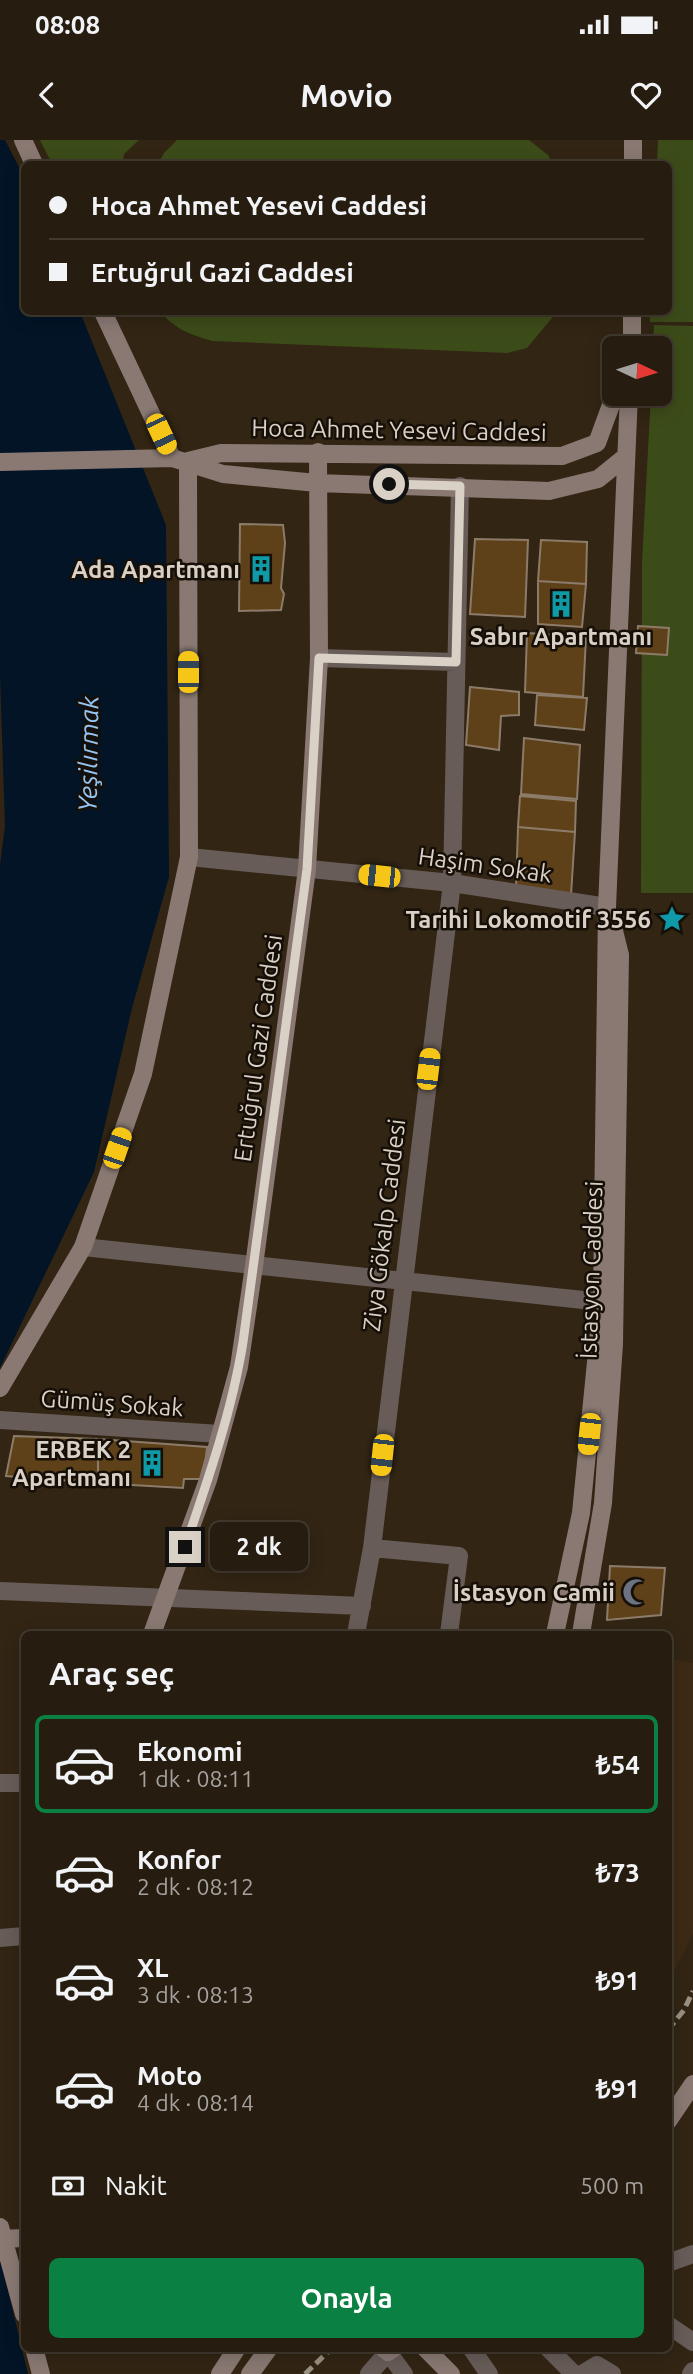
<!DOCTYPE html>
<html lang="tr">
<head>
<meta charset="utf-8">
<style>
	:root { --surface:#261c0f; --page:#2e2518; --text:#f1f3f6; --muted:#a4a19e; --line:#423a2f; --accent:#0b8043 }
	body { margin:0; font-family:Ubuntu,sans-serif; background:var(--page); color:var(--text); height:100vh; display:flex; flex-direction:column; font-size:26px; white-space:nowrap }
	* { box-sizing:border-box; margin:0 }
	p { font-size:23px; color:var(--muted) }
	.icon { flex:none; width:38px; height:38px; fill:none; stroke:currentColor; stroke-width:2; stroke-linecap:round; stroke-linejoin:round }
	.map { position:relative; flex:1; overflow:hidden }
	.side { position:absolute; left:21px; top:1491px; width:651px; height:721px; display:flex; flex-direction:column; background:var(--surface); border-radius:10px; box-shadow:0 4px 18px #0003,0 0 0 2px var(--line) }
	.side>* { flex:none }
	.guide { position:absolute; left:21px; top:21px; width:651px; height:154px; border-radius:10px; box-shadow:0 4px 18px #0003,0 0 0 2px var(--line); display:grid; align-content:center; height:154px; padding:0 28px; background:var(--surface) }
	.needle { width:46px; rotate:94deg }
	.buttons { position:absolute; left:602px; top:196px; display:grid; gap:14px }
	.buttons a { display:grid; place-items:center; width:70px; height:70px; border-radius:10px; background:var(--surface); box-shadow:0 4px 18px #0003,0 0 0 2px var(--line); font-size:35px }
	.end { position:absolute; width:32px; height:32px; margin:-16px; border:9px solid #d9d0c6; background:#111; box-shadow:0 0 0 4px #111 }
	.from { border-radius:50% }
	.bubble { position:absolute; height:49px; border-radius:10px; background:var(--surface); box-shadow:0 4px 18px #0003,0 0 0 2px var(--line); font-size:23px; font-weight:700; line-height:49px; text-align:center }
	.car { position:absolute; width:21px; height:42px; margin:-21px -10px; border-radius:9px; box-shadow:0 0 5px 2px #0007; background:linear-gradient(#f5c518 24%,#345 0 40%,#f5c518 0 76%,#345 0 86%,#f5c518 0) }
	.guide b { display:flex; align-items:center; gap:24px; height:66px; font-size:26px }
	.guide b+b { border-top:2px solid var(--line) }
	.guide i { width:18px; height:18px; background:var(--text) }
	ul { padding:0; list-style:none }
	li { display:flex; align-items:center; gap:21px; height:98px; margin:0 14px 10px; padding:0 14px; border:4px solid transparent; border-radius:10px }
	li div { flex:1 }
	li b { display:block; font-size:26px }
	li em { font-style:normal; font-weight:700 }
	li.active { border-color:var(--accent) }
	li>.icon { width:63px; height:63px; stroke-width:1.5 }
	h2 { padding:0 28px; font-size:32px; line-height:84px }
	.pay { display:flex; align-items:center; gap:18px; height:77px; padding:0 28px; font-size:26px }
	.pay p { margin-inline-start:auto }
	.primary-button { display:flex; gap:14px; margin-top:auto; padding:14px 28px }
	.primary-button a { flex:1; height:80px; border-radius:10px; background:var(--accent); color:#fff; font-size:28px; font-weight:700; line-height:80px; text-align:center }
	.status { display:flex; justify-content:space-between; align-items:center; height:49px; padding:0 35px; background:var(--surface); direction:ltr }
	.status svg { height:19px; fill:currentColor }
	header { display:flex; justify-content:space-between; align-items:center; height:91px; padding:0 28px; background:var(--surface); font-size:32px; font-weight:700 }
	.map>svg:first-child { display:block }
	.built { fill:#3c2a14 }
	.green { fill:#3c4c19 }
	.water { fill:#021426 }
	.building { fill:#5e4019; stroke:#8c7b69; stroke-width:2 }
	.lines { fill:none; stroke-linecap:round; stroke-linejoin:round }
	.street { stroke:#675c58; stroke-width:18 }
	.secondary { stroke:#8a7973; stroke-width:18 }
	.rail { stroke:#9a9083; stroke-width:5; stroke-dasharray:10 5; stroke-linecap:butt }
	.route { stroke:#d9d0c6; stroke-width:9 }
	.labels { text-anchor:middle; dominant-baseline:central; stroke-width:5; stroke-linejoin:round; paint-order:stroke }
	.street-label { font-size:24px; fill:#d9d0c6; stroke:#150f08 }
	.poi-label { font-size:24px; font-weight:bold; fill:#d9d0c6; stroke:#150f08; text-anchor:end }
	.water-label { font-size:26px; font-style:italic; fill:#93c4f4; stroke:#150f08 }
</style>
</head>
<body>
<div class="status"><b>08:08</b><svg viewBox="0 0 49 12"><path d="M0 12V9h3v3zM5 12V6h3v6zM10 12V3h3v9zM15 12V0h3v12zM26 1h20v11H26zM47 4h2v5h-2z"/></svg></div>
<header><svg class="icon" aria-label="back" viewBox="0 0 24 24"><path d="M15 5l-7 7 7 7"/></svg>Movio<svg class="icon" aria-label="heart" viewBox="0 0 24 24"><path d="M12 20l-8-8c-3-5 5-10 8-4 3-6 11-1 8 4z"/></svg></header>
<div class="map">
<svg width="693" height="2234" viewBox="0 0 693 2234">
	<rect width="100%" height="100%" fill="#322514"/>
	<path class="built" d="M669 1519 693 1523V1794L669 1841Z"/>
	<path class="green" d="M40 0H139L124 14 123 24H52Z
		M177 0H529L548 15 553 24H158L164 13Z
		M658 0H693V182H650V172H668V24H657Z
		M161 172H557L527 208 507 213 212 201C192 195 174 189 161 172Z
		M654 185 693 186V753H641L642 422 651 254H660V208H653Z"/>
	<path class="water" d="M0 0H5L24 37V172H80L166 385 169 737 132 868 94 1032 0 1228V725L5 686 0 534Z
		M0 2119 2 2126 28 2234H0Z"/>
	<path class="building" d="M240 384 283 385 285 403 281 448 284 454 281 470 239 471Z
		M475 399 528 400 525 477 470 474Z
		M541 400 587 402 586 444 538 441Z
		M538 441 586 444 582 487 538 484Z
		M638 486 669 488 667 515 636 513Z
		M527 493 586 497 583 557 525 552Z
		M470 547 519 552V575L501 576 499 610 466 605Z
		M537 555 587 558 584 590 535 585Z
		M524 598 580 605 577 659 521 654Z
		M520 656 576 661 575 692 518 687Z
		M518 687 575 692 571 755 516 749Z
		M14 1296 98 1299V1343L6 1336Z
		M98 1299 207 1307 204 1339H184L183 1348 98 1343Z
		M610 1426 665 1428 661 1475 607 1480Z"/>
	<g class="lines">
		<path class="street" d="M319 518 456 522
			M189 717 452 743 607 767
			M83 1107 602 1162
			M0 1280 220 1294
			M372 1408 459 1416 449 1494
			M0 1451 362 1466
			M356 1494 372 1408 452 743 460 346
			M0 1643H24
			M0 1798 24 1796
			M668 2123 693 2114
			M668 2185 693 2202
			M471 2208 489 2234
			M548 2208 574 2234
			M369 2234 388 2212 404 2234
			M582 2234 597 2225 612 2234
			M691 2234 693 2231"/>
		<path class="secondary" d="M23 0 34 24
			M633 24V0
			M103 172 172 318
			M632 208V172
			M188 321 221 313 562 316 597 303 615 254
			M0 322 172 318 223 334 317 343 549 351 598 339 624 318
			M0 1248 83 1107 143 934 189 717 188 321
			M152 1494 208 1340 239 1227 254 1126 307 729 319 518 318 312
			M555 1494 581 1373 602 1162 607 767 629 254
			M581 1494 603 1363 614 1204 620 815 613 787
			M668 1981 693 1944
			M0 2087 24 2174
			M0 2099 24 2098
			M34 2208 41 2234
			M383 2208 388 2212 394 2208
			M425 2208 451 2234
			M220 2234 237 2208
			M250 2234 269 2208"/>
		<path class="rail" d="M668 1890 684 1870 693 1851
			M305 2234 332 2208"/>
	</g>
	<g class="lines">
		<path class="route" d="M185 1407C208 1340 232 1271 243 1202L307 729 319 518 456 522 460 346 389 344"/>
	</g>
	<defs>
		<symbol id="building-bare" viewBox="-9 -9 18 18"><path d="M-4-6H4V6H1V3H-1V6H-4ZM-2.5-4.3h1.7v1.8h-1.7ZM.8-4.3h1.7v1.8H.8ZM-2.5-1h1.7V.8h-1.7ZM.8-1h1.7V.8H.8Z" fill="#0f9aa8" stroke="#150f08" stroke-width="2.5" paint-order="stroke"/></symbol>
		<symbol id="sight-bare" viewBox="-9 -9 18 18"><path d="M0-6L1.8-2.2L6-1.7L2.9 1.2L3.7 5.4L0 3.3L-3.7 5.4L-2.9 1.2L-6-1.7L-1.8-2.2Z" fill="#0f9aa8" stroke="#150f08" stroke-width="2.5" paint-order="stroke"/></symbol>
		<symbol id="mosque-bare" viewBox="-9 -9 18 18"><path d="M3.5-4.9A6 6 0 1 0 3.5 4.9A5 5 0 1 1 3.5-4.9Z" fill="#6b7280" stroke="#150f08" stroke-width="2.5" paint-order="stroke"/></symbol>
	</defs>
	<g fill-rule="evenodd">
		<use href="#building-bare" x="242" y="410" width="38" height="38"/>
		<use href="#building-bare" x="542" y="445" width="38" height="38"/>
		<use href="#sight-bare" x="653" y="760" width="38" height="38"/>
		<use href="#building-bare" x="133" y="1304" width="38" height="38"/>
		<use href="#mosque-bare" x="617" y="1433" width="38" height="38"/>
	</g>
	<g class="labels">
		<g class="street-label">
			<text transform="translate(399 290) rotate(1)">Hoca Ahmet Yesevi Caddesi</text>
			<text transform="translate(485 725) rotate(8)">Haşim Sokak</text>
			<text transform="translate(258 908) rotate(-82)">Ertuğrul Gazi Caddesi</text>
			<text transform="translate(384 1085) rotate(-83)">Ziya Gökalp Caddesi</text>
			<text transform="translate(591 1130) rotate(-88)">İstasyon Caddesi</text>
			<text transform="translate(112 1263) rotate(4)">Gümüş Sokak</text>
		</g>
		<g class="poi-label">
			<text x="240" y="429">Ada Apartmanı</text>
			<text x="561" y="496" text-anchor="middle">Sabır Apartmanı</text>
			<text x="651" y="779">Tarihi Lokomotif 3556</text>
			<text x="131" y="1309">ERBEK 2<tspan x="131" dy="28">Apartmanı</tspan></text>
			<text x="615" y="1452">İstasyon Camii</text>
		</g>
		<g class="water-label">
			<text transform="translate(88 614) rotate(-89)">Yeşilırmak</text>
		</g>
	</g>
</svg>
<div class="buttons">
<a><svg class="needle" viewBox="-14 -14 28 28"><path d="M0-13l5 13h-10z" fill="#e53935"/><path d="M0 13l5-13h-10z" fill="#a4a19e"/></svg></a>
</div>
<i class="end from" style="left:389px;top:344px"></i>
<i class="end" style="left:185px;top:1407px"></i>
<div class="bubble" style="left:210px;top:1382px;width:98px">2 dk</div>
<i class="car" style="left:161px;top:294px;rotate:155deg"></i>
<i class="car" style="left:188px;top:532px;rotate:0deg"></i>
<i class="car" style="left:379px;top:736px;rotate:276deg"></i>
<i class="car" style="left:428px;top:929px;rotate:7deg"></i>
<i class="car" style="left:117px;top:1008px;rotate:19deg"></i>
<i class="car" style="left:589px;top:1294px;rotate:186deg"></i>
<i class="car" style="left:382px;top:1315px;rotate:186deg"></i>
<div class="guide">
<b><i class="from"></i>Hoca Ahmet Yesevi Caddesi</b>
<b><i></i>Ertuğrul Gazi Caddesi</b>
</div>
<section class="side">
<h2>Araç seç</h2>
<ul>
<li class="active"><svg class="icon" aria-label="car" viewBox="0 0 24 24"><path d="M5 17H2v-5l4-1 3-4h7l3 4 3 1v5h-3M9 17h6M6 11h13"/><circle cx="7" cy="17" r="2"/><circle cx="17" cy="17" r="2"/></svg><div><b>Ekonomi</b><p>1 dk · 08:11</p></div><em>₺54</em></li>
<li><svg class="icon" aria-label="car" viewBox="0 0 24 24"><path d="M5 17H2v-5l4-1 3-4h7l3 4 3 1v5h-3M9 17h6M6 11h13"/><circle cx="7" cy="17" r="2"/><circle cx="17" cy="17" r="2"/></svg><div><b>Konfor</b><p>2 dk · 08:12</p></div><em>₺73</em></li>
<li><svg class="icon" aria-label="car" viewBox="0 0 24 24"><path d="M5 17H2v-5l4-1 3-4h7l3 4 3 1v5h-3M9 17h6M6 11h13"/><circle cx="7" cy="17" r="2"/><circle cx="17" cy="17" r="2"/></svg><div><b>XL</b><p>3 dk · 08:13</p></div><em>₺91</em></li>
<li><svg class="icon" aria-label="car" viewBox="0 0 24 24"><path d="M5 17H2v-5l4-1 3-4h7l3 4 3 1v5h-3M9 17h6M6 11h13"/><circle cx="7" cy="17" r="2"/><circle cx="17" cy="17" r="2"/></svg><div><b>Moto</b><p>4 dk · 08:14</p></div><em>₺91</em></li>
</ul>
<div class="pay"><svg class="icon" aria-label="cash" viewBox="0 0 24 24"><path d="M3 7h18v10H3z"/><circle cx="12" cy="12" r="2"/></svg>Nakit<p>500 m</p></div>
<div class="primary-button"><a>Onayla</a></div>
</section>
</div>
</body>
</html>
